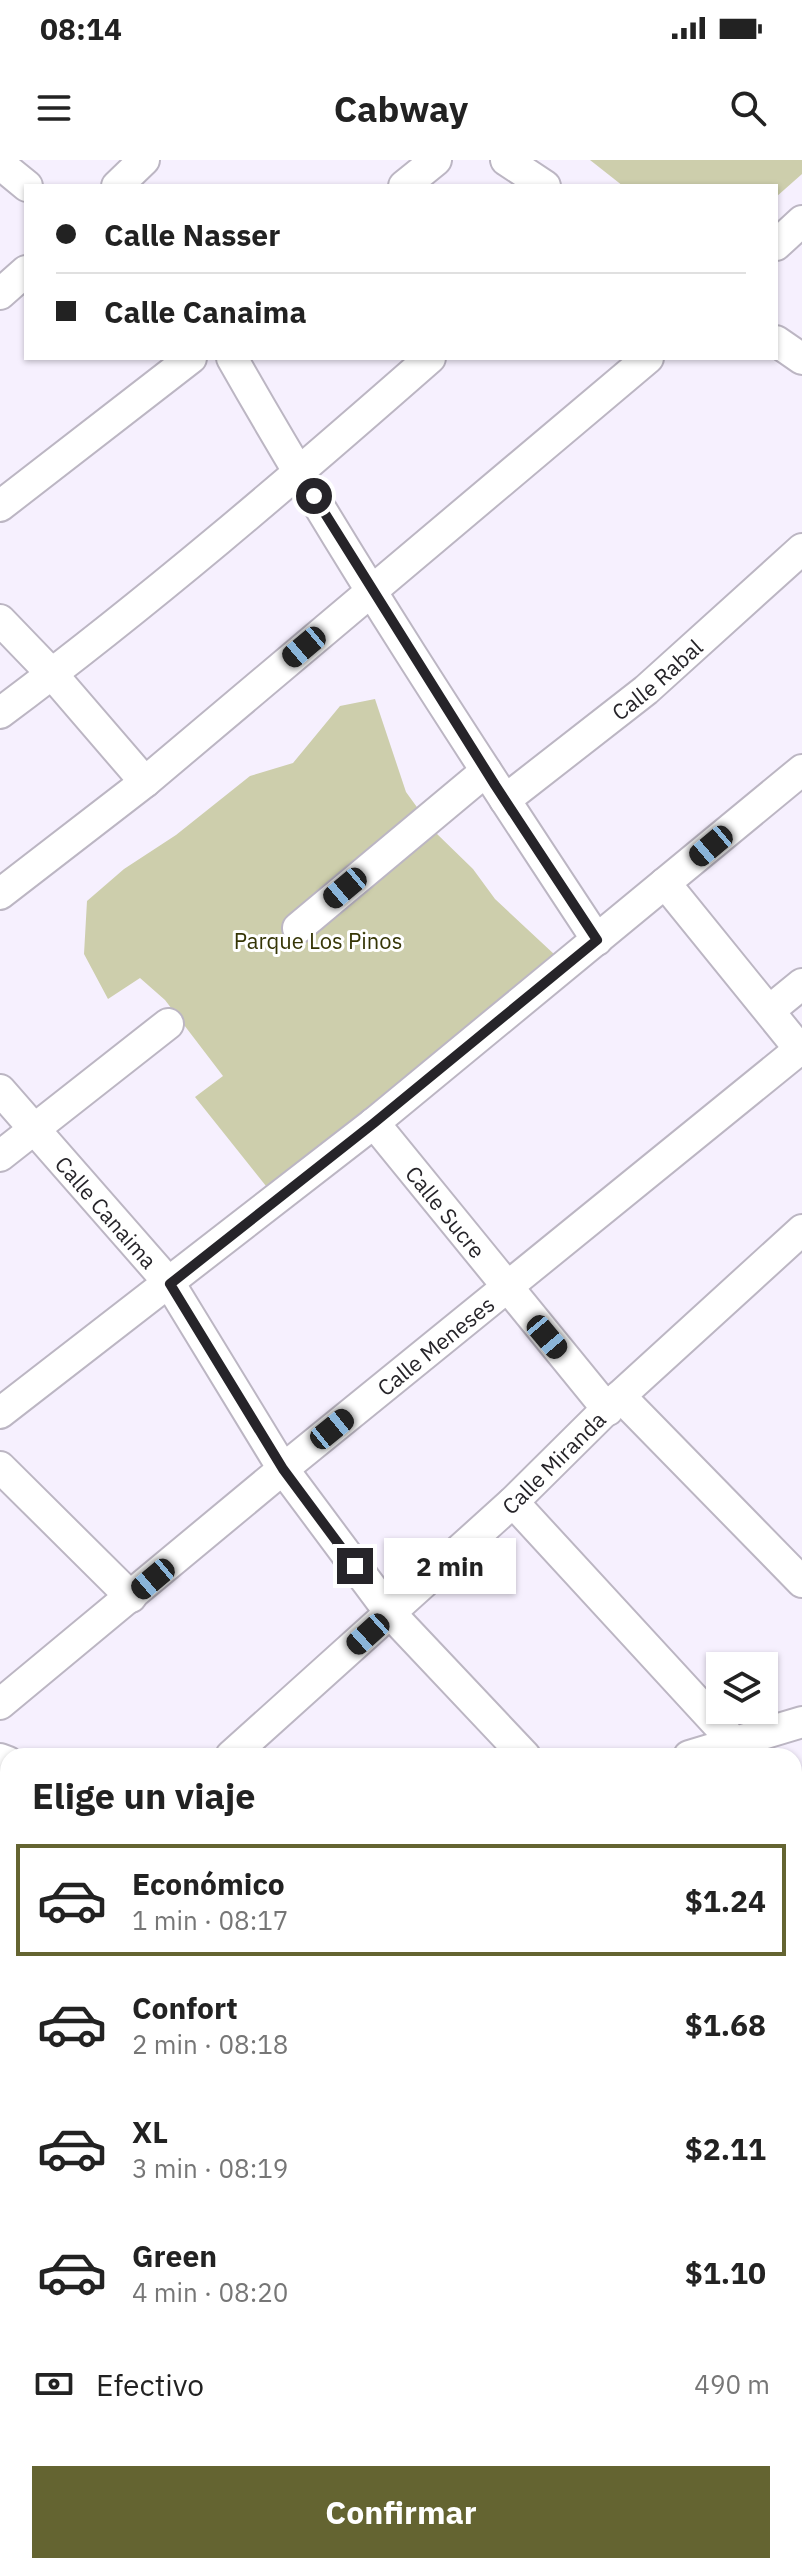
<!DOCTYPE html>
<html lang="es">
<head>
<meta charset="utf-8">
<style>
	:root { --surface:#fff; --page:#f2f2f2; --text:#222; --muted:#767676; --line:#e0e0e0; --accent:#646431 }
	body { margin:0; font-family:"IBM Plex Sans",sans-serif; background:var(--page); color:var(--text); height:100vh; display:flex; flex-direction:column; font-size:30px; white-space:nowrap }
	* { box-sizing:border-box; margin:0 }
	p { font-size:26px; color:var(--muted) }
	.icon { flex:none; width:44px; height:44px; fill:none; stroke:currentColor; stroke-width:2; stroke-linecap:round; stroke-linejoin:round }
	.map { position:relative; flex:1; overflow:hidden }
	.drawer { position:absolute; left:0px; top:1588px; width:802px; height:826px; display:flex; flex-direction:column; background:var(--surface); border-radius:24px 24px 0 0; box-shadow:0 2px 6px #0004 }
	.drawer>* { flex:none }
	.top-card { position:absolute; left:24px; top:24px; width:754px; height:176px; border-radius:0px; box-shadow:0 2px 6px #0004; display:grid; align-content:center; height:176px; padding:0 32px; background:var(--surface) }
	.fabs { position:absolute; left:706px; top:1492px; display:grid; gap:16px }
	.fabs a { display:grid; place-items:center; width:72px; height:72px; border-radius:0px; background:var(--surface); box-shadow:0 2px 6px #0004; font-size:40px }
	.end { position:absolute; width:36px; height:36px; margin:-18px; border:10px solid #262429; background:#fff; box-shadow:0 0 0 4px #fff }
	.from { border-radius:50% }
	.bubble { position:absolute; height:56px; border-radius:0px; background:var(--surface); box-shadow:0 2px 6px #0004; font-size:26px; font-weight:700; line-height:56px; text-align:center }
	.car { position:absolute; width:24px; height:48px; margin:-24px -12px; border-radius:10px; box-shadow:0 0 6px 2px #0007; background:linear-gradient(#222 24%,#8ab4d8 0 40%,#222 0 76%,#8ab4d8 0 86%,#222 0) }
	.top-card b { display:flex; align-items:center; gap:28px; height:76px; font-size:30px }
	.top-card b+b { border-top:2px solid var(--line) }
	.top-card i { width:20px; height:20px; background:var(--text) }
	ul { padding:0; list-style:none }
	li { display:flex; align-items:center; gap:24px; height:112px; margin:0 16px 12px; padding:0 16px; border:4px solid transparent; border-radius:0px }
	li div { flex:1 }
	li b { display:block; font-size:30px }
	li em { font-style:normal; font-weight:700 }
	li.on { border-color:var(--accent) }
	li>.icon { width:72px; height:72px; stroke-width:1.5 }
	h2 { padding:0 32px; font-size:36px; line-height:96px }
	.pay { display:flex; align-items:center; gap:20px; height:88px; padding:0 32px; font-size:30px }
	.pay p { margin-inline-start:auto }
	.cta { display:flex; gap:16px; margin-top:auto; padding:16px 32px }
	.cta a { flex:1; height:92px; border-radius:0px; background:var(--accent); color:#fff; font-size:32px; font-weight:700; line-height:92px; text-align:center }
	.status { display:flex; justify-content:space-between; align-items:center; height:56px; padding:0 40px; background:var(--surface); direction:ltr }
	.status svg { height:22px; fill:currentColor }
	header { display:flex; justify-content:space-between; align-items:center; height:104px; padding:0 32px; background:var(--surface); font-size:36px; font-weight:700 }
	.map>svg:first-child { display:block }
	.green { fill:#cdceac }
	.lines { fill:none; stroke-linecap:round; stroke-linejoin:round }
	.minor-casing { stroke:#bcb6c3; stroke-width:34 }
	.path { stroke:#98949d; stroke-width:4; stroke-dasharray:4 4; stroke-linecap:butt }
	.minor { stroke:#fff; stroke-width:30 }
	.route { stroke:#262429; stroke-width:10 }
	.labels { text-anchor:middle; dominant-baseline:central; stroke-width:6; stroke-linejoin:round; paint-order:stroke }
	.street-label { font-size:22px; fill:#262429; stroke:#fff }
	.park-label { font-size:22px; fill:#353505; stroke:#fff }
</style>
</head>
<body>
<div class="status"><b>08:14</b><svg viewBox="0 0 49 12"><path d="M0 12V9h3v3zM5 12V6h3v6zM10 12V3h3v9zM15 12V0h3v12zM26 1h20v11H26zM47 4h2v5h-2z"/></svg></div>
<header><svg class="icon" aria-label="menu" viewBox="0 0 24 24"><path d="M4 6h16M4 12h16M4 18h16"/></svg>Cabway<svg class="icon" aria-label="search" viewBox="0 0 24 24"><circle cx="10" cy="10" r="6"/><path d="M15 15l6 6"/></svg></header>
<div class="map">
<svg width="802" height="2413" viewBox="0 0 802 2413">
	<rect width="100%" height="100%" fill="#f6f0fe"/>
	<path class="green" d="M590 0H802V14L776 37V26H623Z
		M375 539 406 632 435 672 473 709 495 739 555 795 270 1031 195 937 223 916 165 840 140 818 108 839 84 794 87 741 124 709 176 675 250 616 293 603 340 546Z"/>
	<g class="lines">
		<defs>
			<g id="minor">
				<path d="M506 0 545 26"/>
				<path d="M0 4 27 26"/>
				<path d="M117 26 144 0"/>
				<path d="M404 26 436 0"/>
				<path d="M776 85 802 61"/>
				<path d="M0 134 26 111"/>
				<path d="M776 181 802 199"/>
				<path d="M232 198C345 397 471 589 597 780"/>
				<path d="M0 346 191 198"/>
				<path d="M0 460 52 514 145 622"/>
				<path d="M0 553C149 442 291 320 430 198"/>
				<path id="s1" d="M505 640 646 530 802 389"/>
				<path d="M665 723 802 892"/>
				<path d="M0 734 145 622 648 198"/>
				<path d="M298 768 486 611"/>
				<path d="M770 850 802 824"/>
				<path id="s2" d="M0 930 170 1124 283 1309 391 1454 525 1596"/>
				<path id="s3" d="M374 963 608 1250"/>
				<path d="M0 996 168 864"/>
				<path d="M620 1236 802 1422"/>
				<path d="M0 1253 374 963 802 610"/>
				<path d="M0 1307 131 1437"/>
				<path d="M513 1342 733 1581"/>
				<path id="s4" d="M0 1544 283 1309 800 889"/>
				<path id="s5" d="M231 1596 513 1342 620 1236 802 1070"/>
				<path d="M689 1596 802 1562"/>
				<path d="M0 1599 8 1602"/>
				<path d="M794 1724 802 1721"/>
				<path d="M0 1775 8 1777"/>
				<path d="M0 1862 8 1856"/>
				<path d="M794 1876 802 1874"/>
				<path d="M794 2008 802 2005"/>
				<path d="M0 2064 8 2054"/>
				<path d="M794 2151 802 2149"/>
				<path d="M794 2226 802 2224"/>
				<path d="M794 2344 802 2342"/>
				<path d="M484 2413 487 2406"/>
				<path d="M512 2413 514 2406"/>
			</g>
		</defs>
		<use href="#minor" class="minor-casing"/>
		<path class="path" d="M0 2280 8 2289
			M92 2406 97 2413
			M149 2413 156 2406"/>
		<use href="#minor" class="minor"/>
	</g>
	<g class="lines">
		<path class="route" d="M314 336 495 625 597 780 374 963 170 1124 283 1309 355 1406"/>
	</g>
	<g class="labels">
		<g class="street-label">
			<text stroke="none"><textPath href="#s1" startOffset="194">Calle Rabal</textPath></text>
			<text stroke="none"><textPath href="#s3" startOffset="114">Calle Sucre</textPath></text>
			<text stroke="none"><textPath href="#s2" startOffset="162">Calle Canaima</textPath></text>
			<text stroke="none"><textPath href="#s4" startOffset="564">Calle Meneses</textPath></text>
			<text stroke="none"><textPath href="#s5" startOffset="436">Calle Miranda</textPath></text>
		</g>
		<g class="park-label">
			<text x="318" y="780">Parque Los Pinos</text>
		</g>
	</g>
</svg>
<div class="fabs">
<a><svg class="icon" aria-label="layers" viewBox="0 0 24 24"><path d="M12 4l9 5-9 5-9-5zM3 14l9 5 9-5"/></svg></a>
</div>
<i class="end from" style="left:314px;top:336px"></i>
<i class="end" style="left:355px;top:1406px"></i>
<div class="bubble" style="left:384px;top:1378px;width:132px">2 min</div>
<i class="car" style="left:304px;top:487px;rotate:230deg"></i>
<i class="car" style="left:711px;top:686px;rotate:230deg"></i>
<i class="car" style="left:345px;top:728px;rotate:230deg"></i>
<i class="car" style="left:547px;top:1177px;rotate:140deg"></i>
<i class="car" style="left:332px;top:1269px;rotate:51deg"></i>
<i class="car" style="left:153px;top:1419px;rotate:230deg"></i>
<i class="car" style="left:368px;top:1474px;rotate:228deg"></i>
<div class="top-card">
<b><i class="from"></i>Calle Nasser</b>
<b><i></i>Calle Canaima</b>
</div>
<section class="drawer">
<h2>Elige un viaje</h2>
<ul>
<li class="on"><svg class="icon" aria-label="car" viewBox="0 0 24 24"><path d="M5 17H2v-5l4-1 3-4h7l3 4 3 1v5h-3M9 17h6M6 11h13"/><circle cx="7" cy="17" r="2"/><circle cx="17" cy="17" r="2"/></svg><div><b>Económico</b><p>1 min · 08:17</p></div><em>$1.24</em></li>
<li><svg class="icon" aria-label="car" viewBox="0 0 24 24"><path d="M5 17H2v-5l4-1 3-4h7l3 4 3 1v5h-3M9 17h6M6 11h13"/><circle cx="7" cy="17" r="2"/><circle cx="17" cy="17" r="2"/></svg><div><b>Confort</b><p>2 min · 08:18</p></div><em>$1.68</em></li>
<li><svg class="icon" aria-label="car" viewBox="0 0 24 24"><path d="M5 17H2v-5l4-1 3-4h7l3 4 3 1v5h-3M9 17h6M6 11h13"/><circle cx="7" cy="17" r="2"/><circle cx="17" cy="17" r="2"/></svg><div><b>XL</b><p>3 min · 08:19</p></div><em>$2.11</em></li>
<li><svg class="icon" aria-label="car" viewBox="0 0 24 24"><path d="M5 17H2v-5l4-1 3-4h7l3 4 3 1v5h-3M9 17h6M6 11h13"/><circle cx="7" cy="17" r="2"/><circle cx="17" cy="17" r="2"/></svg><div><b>Green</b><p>4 min · 08:20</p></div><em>$1.10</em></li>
</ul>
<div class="pay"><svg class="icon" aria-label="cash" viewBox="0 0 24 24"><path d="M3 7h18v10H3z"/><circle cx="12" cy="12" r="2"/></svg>Efectivo<p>490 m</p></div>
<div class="cta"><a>Confirmar</a></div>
</section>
</div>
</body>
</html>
